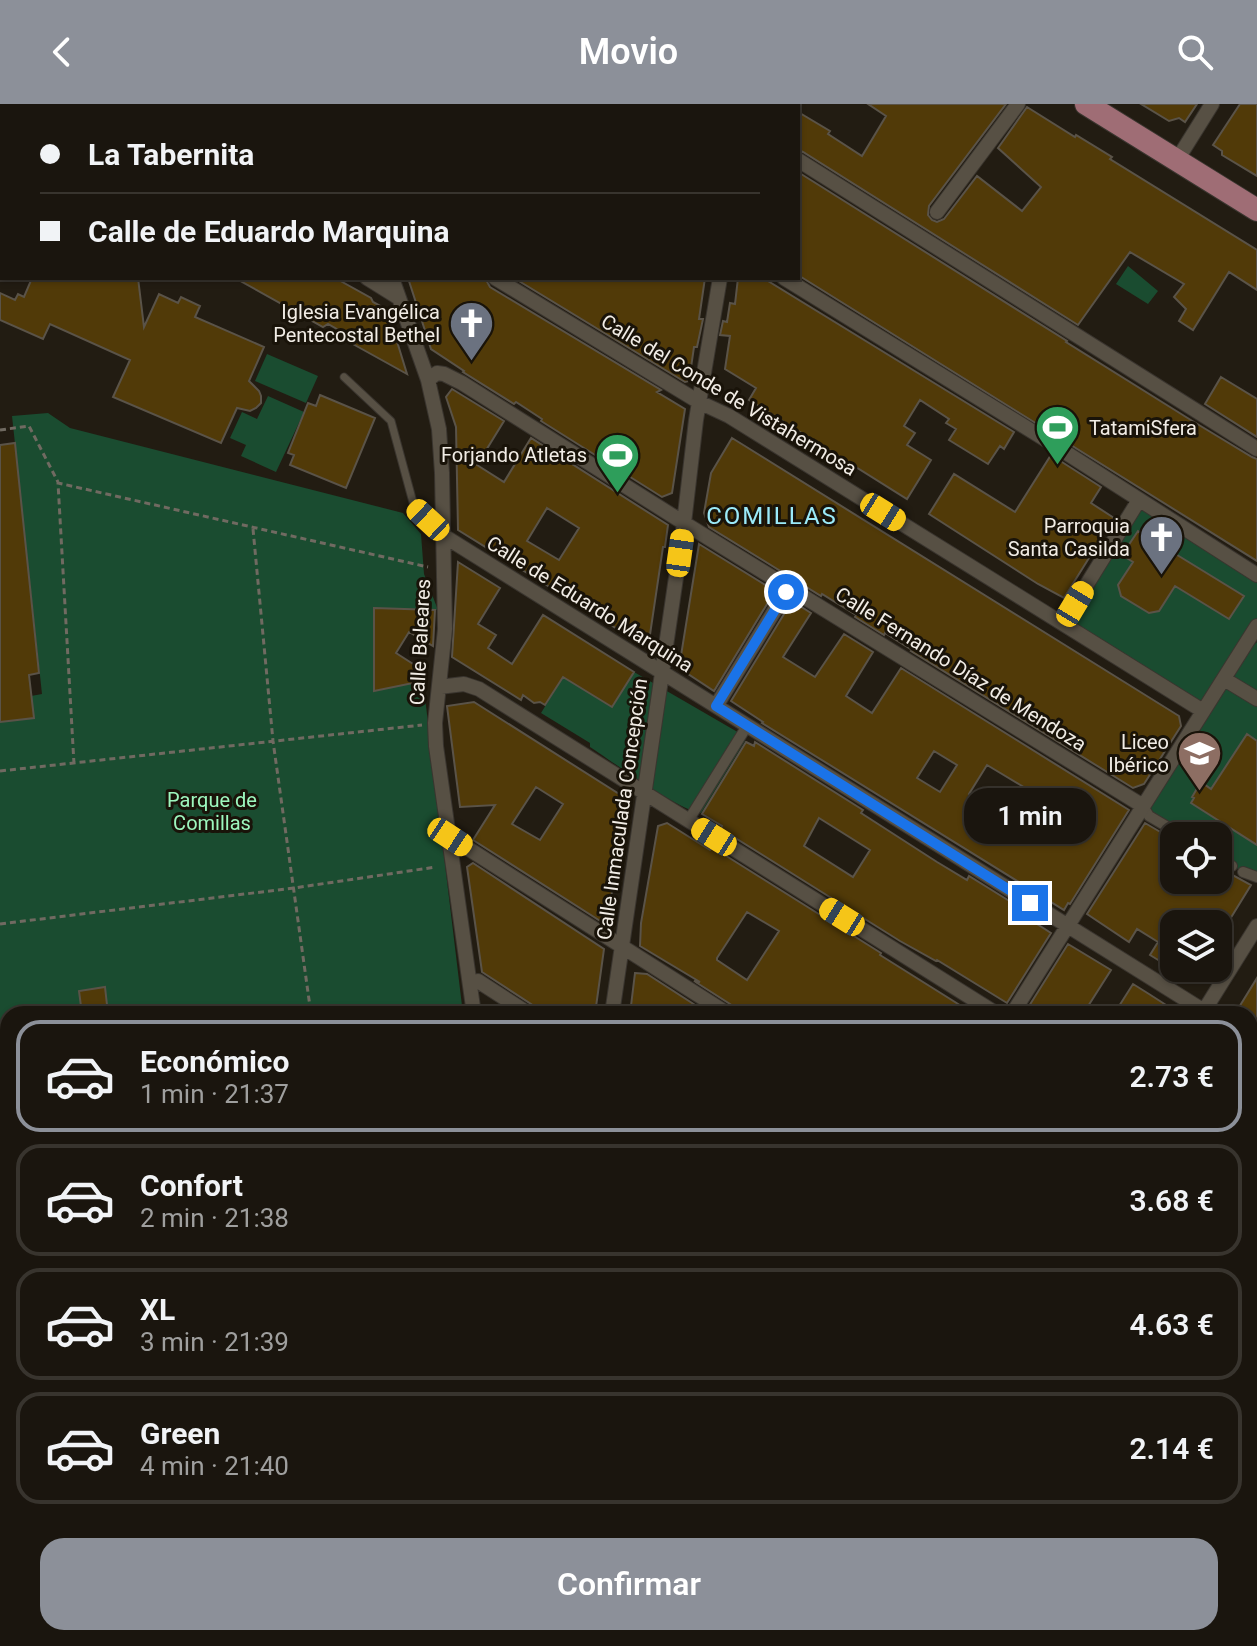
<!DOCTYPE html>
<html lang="es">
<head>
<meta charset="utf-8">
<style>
	:root { --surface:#1a150e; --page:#27221c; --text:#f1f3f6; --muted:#9f9f9e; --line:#38342e; --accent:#8c9099 }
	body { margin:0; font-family:Roboto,sans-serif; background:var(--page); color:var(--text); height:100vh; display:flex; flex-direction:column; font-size:30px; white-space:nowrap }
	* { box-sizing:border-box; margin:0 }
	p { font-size:26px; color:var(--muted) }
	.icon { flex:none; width:44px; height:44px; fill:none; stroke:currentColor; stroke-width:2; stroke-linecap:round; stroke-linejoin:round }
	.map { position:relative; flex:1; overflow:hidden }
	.panel { position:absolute; left:0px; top:902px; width:1258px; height:640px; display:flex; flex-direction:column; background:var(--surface); border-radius:24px 24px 0 0; box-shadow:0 2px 6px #0004,0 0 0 2px var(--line) }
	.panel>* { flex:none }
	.banner { position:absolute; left:0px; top:0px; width:800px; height:176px; box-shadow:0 2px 6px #0004,0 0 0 2px var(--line); display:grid; align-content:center; height:176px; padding:0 40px; background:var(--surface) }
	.tools { position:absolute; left:1160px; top:718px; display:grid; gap:16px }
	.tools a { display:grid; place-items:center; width:72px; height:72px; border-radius:16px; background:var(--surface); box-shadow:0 2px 6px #0004,0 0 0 2px var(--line); font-size:40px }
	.end { position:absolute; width:36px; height:36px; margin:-18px; border:10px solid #1a73e8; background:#fff; box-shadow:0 0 0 4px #fff }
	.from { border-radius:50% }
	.bubble { position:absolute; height:56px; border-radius:24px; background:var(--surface); box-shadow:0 2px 6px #0004,0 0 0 2px var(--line); font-size:26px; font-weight:600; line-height:56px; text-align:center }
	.car { position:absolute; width:24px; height:48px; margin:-24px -12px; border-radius:10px; box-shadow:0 0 6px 2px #0007; background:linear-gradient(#f5c518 24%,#345 0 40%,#f5c518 0 76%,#345 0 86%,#f5c518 0) }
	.banner b { display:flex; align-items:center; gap:28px; height:76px; font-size:30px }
	.banner b+b { border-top:2px solid var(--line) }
	.banner i { width:20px; height:20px; background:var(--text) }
	ul { padding:14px 0 0; list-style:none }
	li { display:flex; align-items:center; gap:24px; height:112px; margin:0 16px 12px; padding:0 24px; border:4px solid var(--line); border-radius:24px }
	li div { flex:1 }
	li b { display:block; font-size:30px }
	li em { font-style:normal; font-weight:600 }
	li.active { border-color:var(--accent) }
	li>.icon { width:72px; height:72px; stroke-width:1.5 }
	.cta { display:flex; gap:16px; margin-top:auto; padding:16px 40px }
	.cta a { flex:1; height:92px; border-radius:24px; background:var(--accent); color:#fff; font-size:32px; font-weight:600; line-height:92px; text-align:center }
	header { display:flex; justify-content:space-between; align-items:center; height:104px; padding:0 40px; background:var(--accent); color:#fff; font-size:36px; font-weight:600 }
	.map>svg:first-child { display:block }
	.green { fill:#1a4c30 }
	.building { fill:#513a08; stroke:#5a5348; stroke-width:2; fill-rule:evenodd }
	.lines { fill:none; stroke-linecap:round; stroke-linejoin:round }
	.service-casing { stroke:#3a352f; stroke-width:9 }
	.pedestrian-casing { stroke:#3a352f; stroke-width:12 }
	.minor-casing { stroke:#3a352f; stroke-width:16 }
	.primary-casing { stroke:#3a352f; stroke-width:24 }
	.motorway-casing { stroke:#3a352f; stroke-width:26 }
	.path { stroke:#706a61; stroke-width:3; stroke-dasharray:6 4; stroke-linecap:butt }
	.service { stroke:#575044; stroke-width:7 }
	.pedestrian { stroke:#575044; stroke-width:10 }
	.minor { stroke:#575044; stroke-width:14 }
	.primary { stroke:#9f6d75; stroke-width:22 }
	.motorway { stroke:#cf8196; stroke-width:24 }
	.tertiary-bridge-casing { stroke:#3a352f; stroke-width:20; stroke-linecap:butt }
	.tertiary-bridge { stroke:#575044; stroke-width:18 }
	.route { stroke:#1a73e8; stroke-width:10 }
	.labels { text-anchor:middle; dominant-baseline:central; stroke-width:6; stroke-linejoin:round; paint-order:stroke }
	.poi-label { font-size:20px; fill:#f1ece5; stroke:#191309; text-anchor:end }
	.street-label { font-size:20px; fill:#f1ece5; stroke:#191309 }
	.park-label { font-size:20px; fill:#9df7be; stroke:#191309 }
	.quarter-label { font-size:24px; letter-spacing:2px; fill:#9beaf9; stroke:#191309 }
</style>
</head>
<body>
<header><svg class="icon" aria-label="back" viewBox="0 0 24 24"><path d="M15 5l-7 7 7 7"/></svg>Movio<svg class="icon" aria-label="search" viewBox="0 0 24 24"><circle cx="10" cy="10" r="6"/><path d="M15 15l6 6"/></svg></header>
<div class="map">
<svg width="1257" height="1542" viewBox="0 0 1257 1542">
	<rect width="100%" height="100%" fill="#221c12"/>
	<path class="green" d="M1128 162 1158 187 1148 200 1116 180Z
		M267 250 318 272 306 299 255 277Z
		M268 292 304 308 276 368 241 352 246 341 230 334 242 308 257 315Z
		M48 309 70 324 403 409 421 430 424 470 438 506 375 504 374 586 423 577 463 910H8V972L0 973V618L34 614 31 592 42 590 12 312Z
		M1139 396 1257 471V522L1239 554 1257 538V773L1243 768 1218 753V732H1183L1143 702 1203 607 1063 519Z
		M634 568 741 630 745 637 701 709C678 706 613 658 590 643V639L541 609 563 573 612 603Z"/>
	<path class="building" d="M868 0H1006L929 102 928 111 932 116 937 118 944 115 977 72 1022 107 1041 83 998 44 1027 3 1075 33 1076 31 1112 53 1110 55 1257 146V186L1229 168 1193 226 1179 217 1186 205 1174 193 1184 180 1130 148 1078 221 803 48 798 46V8L830 27 828 30 862 52 886 12Z
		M1141 0H1197L1185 18 1179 14 1169 17Z
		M1240 0H1257V72L1222 51V47L1213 41Z
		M798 68 1067 237 1066 238 1194 318 1252 353 1257 355V457L798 171Z
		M32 174H138L144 223 159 190 178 199 181 193 200 202 195 213 264 243 249 277 259 287 261 292V299L256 304 250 307 237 304 221 339 113 293 130 256 50 220 43 235 0 216V189L15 196 18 190 24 193Z
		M235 174H335L371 194 373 198 384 204 389 219 391 218 407 270 342 234V228L328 220 323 223Z
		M408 174H485L490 183 661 286 657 288 685 305 672 389 662 393 541 317 542 315 516 298 514 300 463 268 464 267 431 245Z
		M514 174H705L699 215H703L697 243H694L689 277 685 278Z
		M738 174H763L1014 328 1004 345 1000 342 988 360 949 336 956 325 946 319 949 315 920 296 904 322 915 329 907 341 931 356 907 395 749 296 756 284 725 265 730 232 720 231 723 217 727 218 730 199 735 200Z
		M1221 273 1257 295V333L1205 300Z
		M452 285 504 317 477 361 504 378 531 334 668 421 665 443H663L648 544 458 426 456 323 446 293ZM547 404 579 424 559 456 527 437Z
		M320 291 375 314 346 384 290 361 294 351 288 349 308 299 316 302Z
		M732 334 1179 612 1181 622 1144 680 1133 684 911 547 912 546 885 529 884 531 855 513 856 511 822 490 821 492 709 423 704 409 711 369Z
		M15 339 39 569 29 571 34 614 0 618V341Z
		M1051 351 1101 383 1091 399 1114 414 1064 494 1038 480 929 410 954 370 1015 408Z
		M1138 427 1244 492 1229 515 1175 482 1159 507 1149 509 1121 492 1118 481 1133 458 1122 451Z
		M699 440 775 487 714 587 679 564Z
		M458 458 500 484 478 520 496 531 488 544 512 560 543 511 634 568 612 603 563 573 545 601 540 598 534 599 523 591 521 596 452 553Z
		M792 497 811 509 783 553 815 573 844 530 873 548 846 592 872 609 901 564 1129 706 1070 800 1068 799 1064 806 762 619 763 618 731 597ZM934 647 957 661 940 688 917 674ZM987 661 1027 685 1008 714 969 690Z
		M374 504 435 506 433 542 409 528 396 549 424 567 423 577 374 587Z
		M474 598 627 695 607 818 605 820 473 736 495 701 460 703 447 602ZM536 683 563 700 540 736 512 720Z
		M1247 630 1257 637V741L1191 699 1194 694 1192 693 1201 678 1211 685Z
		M746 638 754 642 755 638 863 706 861 709 937 758 967 776 969 772 1011 798 1009 802 1051 829 1007 899 937 856 936 857 900 837 721 725 722 722 702 710ZM819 714 870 746 853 773 804 742Z
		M667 719 710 746 712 743 881 849 880 851 974 910H738L733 902 694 877 700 878 640 842 641 819 658 722ZM747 808 779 827 747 876 717 856V854Z
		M1145 719 1174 736V776H1218V763L1251 781 1227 820H1174V853L1168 862 1150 851 1158 838 1137 825 1129 838 1087 810Z
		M473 759 604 845 595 910H539L534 902 482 868 467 763Z
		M1068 840 1111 866 1083 910H1024Z
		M635 869 647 870 709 910H630Z
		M1257 874V921L1250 916V910H1240L1236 908Z
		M1133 880 1149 890 1180 910H1114Z
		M105 883 108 910H82L79 887Z"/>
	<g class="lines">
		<defs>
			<path id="service" d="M344 273 391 317 414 402 428 416H443"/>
			<path id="pedestrian" d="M1143 702 1149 712 1183 732
				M688 717 747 622
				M1218 753 1232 762
				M1243 768 1257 773
				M1250 934 1257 939
				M1250 974 1257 978"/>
			<path id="minor" d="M47 0 51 2
				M347 0V2
				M506 0 509 2
				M706 0 710 2
				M748 2V0
				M798 56 1257 345
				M1177 56 1212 0
				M937 108 1018 0
				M367 174 399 194
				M392 174 428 276 439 325 442 369 445 525 435 619 436 642 474 910
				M495 174 699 298 729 312 1203 607
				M784 174 1043 334 1257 471
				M428 276 437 269 444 270 462 279 684 419 1143 702
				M444 432 1204 907
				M1063 519 1139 396
				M1224 575 1257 595
				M439 583 464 580 479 585 997 910
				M716 602 789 483
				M450 733 728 910
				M470 879 478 877 529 910
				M612 910 684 419 696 316 720 174
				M1012 910 1257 522
				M1202 910 1257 822
				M0 981 8 980
				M1250 1172 1257 1168
				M0 1193 8 1162
				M0 1226 8 1225
				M0 1300 8 1299
				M1250 1301 1257 1297
				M0 1391 8 1392
				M0 1483 8 1484
				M1250 1491 1257 1473
				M417 1534 439 1537 457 1542
				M468 1542 472 1534
				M555 1542 567 1534
				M783 1542 798 1534
				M1230 1542 1233 1534"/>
			<path id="primary" d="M1086 0 1257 106"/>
			<path id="motorway" d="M1250 1196 1257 1192
				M1250 1219 1257 1216
				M1250 1252 1257 1248
				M634 1542 649 1534
				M704 1542 720 1534"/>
		</defs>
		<use href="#service" class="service-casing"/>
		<use href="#pedestrian" class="pedestrian-casing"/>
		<use href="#minor" class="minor-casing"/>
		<use href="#primary" class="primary-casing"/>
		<use href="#motorway" class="motorway-casing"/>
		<path class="path" d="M0 326 29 322 58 378
			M253 425 273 637 311 910
			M74 660 58 379 428 463
			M0 667 422 621
			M0 820 294 784 436 763
			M1250 1018 1257 1007
			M1250 1061 1257 1057
			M1250 1138 1257 1142"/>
		<use href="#service" class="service"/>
		<use href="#pedestrian" class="pedestrian"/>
		<use href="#minor" class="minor"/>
		<use href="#primary" class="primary"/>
		<use href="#motorway" class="motorway"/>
		<defs>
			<path id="tertiary-bridge" d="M720 1534 724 1542"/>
		</defs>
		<use href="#tertiary-bridge" class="tertiary-bridge-casing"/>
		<use href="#tertiary-bridge" class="tertiary-bridge"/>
	</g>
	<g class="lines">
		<path class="route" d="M786 488 716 602 1030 799"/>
	</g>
	<defs>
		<symbol id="church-pin" viewBox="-11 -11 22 30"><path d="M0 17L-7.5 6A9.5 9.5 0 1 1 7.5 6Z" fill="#6b7280" stroke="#191309"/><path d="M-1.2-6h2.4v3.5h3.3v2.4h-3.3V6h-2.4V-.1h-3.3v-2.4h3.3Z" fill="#fff"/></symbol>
		<symbol id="stadium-pin" viewBox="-11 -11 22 30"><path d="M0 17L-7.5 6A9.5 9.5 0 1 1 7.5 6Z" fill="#2e9e5b" stroke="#191309"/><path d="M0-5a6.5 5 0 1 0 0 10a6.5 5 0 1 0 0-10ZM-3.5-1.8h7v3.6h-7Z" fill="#fff"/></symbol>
		<symbol id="school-pin" viewBox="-11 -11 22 30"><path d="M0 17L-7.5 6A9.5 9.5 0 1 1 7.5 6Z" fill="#8d6e63" stroke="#191309"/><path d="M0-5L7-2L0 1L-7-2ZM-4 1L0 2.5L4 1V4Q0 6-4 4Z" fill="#fff"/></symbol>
	</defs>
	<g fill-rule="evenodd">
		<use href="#church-pin" x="446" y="194" width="51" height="69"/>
		<use href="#stadium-pin" x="1032" y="298" width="51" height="69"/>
		<use href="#stadium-pin" x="592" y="326" width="51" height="69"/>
		<use href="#church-pin" x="1136" y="408" width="51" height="69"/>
		<use href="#school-pin" x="1174" y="624" width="51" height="69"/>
	</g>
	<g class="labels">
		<g class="poi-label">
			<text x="440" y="208">Iglesia Evangélica<tspan x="440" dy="23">Pentecostal Bethel</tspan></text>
			<text x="1089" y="324" text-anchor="start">TatamiSfera</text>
			<text x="587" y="351">Forjando Atletas</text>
			<text x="1130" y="422">Parroquia<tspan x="1130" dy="23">Santa Casilda</tspan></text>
			<text x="1169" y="638">Liceo<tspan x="1169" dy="23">Ibérico</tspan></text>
		</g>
		<g class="street-label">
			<text transform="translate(729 291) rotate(31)">Calle del Conde de Vistahermosa</text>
			<text transform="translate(590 500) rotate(32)">Calle de Eduardo Marquina</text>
			<text transform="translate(420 538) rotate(-87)">Calle Baleares</text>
			<text transform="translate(961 565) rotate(32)">Calle Fernando Díaz de Mendoza</text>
			<text transform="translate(622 705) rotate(-82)">Calle Inmaculada Concepción</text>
		</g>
		<g class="park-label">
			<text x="212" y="696">Parque de<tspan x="212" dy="23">Comillas</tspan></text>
		</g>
		<g class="quarter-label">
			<text x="772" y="412">COMILLAS</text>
		</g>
	</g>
</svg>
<div class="tools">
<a><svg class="icon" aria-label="locate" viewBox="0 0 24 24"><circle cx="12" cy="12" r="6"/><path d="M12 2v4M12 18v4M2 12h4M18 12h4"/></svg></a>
<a><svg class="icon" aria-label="layers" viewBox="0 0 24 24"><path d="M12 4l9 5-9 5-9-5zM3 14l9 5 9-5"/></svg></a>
</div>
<i class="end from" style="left:786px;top:488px"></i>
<i class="end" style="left:1030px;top:799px"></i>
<div class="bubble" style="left:964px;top:684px;width:132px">1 min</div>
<i class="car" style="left:883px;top:408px;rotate:122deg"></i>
<i class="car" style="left:428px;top:416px;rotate:313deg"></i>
<i class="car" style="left:680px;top:449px;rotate:8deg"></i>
<i class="car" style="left:1075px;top:500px;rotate:31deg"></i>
<i class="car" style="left:450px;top:733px;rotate:123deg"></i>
<i class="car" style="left:714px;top:733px;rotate:302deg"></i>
<i class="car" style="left:842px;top:813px;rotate:302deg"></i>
<div class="banner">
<b><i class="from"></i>La Tabernita</b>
<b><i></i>Calle de Eduardo Marquina</b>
</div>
<section class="panel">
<ul>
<li class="active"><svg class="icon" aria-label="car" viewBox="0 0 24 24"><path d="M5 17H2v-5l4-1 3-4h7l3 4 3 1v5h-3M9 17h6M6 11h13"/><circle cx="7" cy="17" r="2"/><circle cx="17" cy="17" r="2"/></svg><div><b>Económico</b><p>1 min · 21:37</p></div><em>2.73 €</em></li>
<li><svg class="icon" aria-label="car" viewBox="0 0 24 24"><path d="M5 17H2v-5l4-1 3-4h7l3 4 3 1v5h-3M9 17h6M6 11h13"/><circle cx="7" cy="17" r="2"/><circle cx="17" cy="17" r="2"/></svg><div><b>Confort</b><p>2 min · 21:38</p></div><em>3.68 €</em></li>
<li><svg class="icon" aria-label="car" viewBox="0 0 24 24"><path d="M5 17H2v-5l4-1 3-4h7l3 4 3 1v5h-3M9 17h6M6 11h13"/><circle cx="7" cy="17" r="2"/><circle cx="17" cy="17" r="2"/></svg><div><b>XL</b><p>3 min · 21:39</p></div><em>4.63 €</em></li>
<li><svg class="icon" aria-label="car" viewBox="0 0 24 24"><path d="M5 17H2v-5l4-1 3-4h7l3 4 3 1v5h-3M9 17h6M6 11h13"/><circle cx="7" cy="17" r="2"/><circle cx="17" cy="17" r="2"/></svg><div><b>Green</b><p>4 min · 21:40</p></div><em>2.14 €</em></li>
</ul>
<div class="cta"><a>Confirmar</a></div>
</section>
</div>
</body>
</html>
